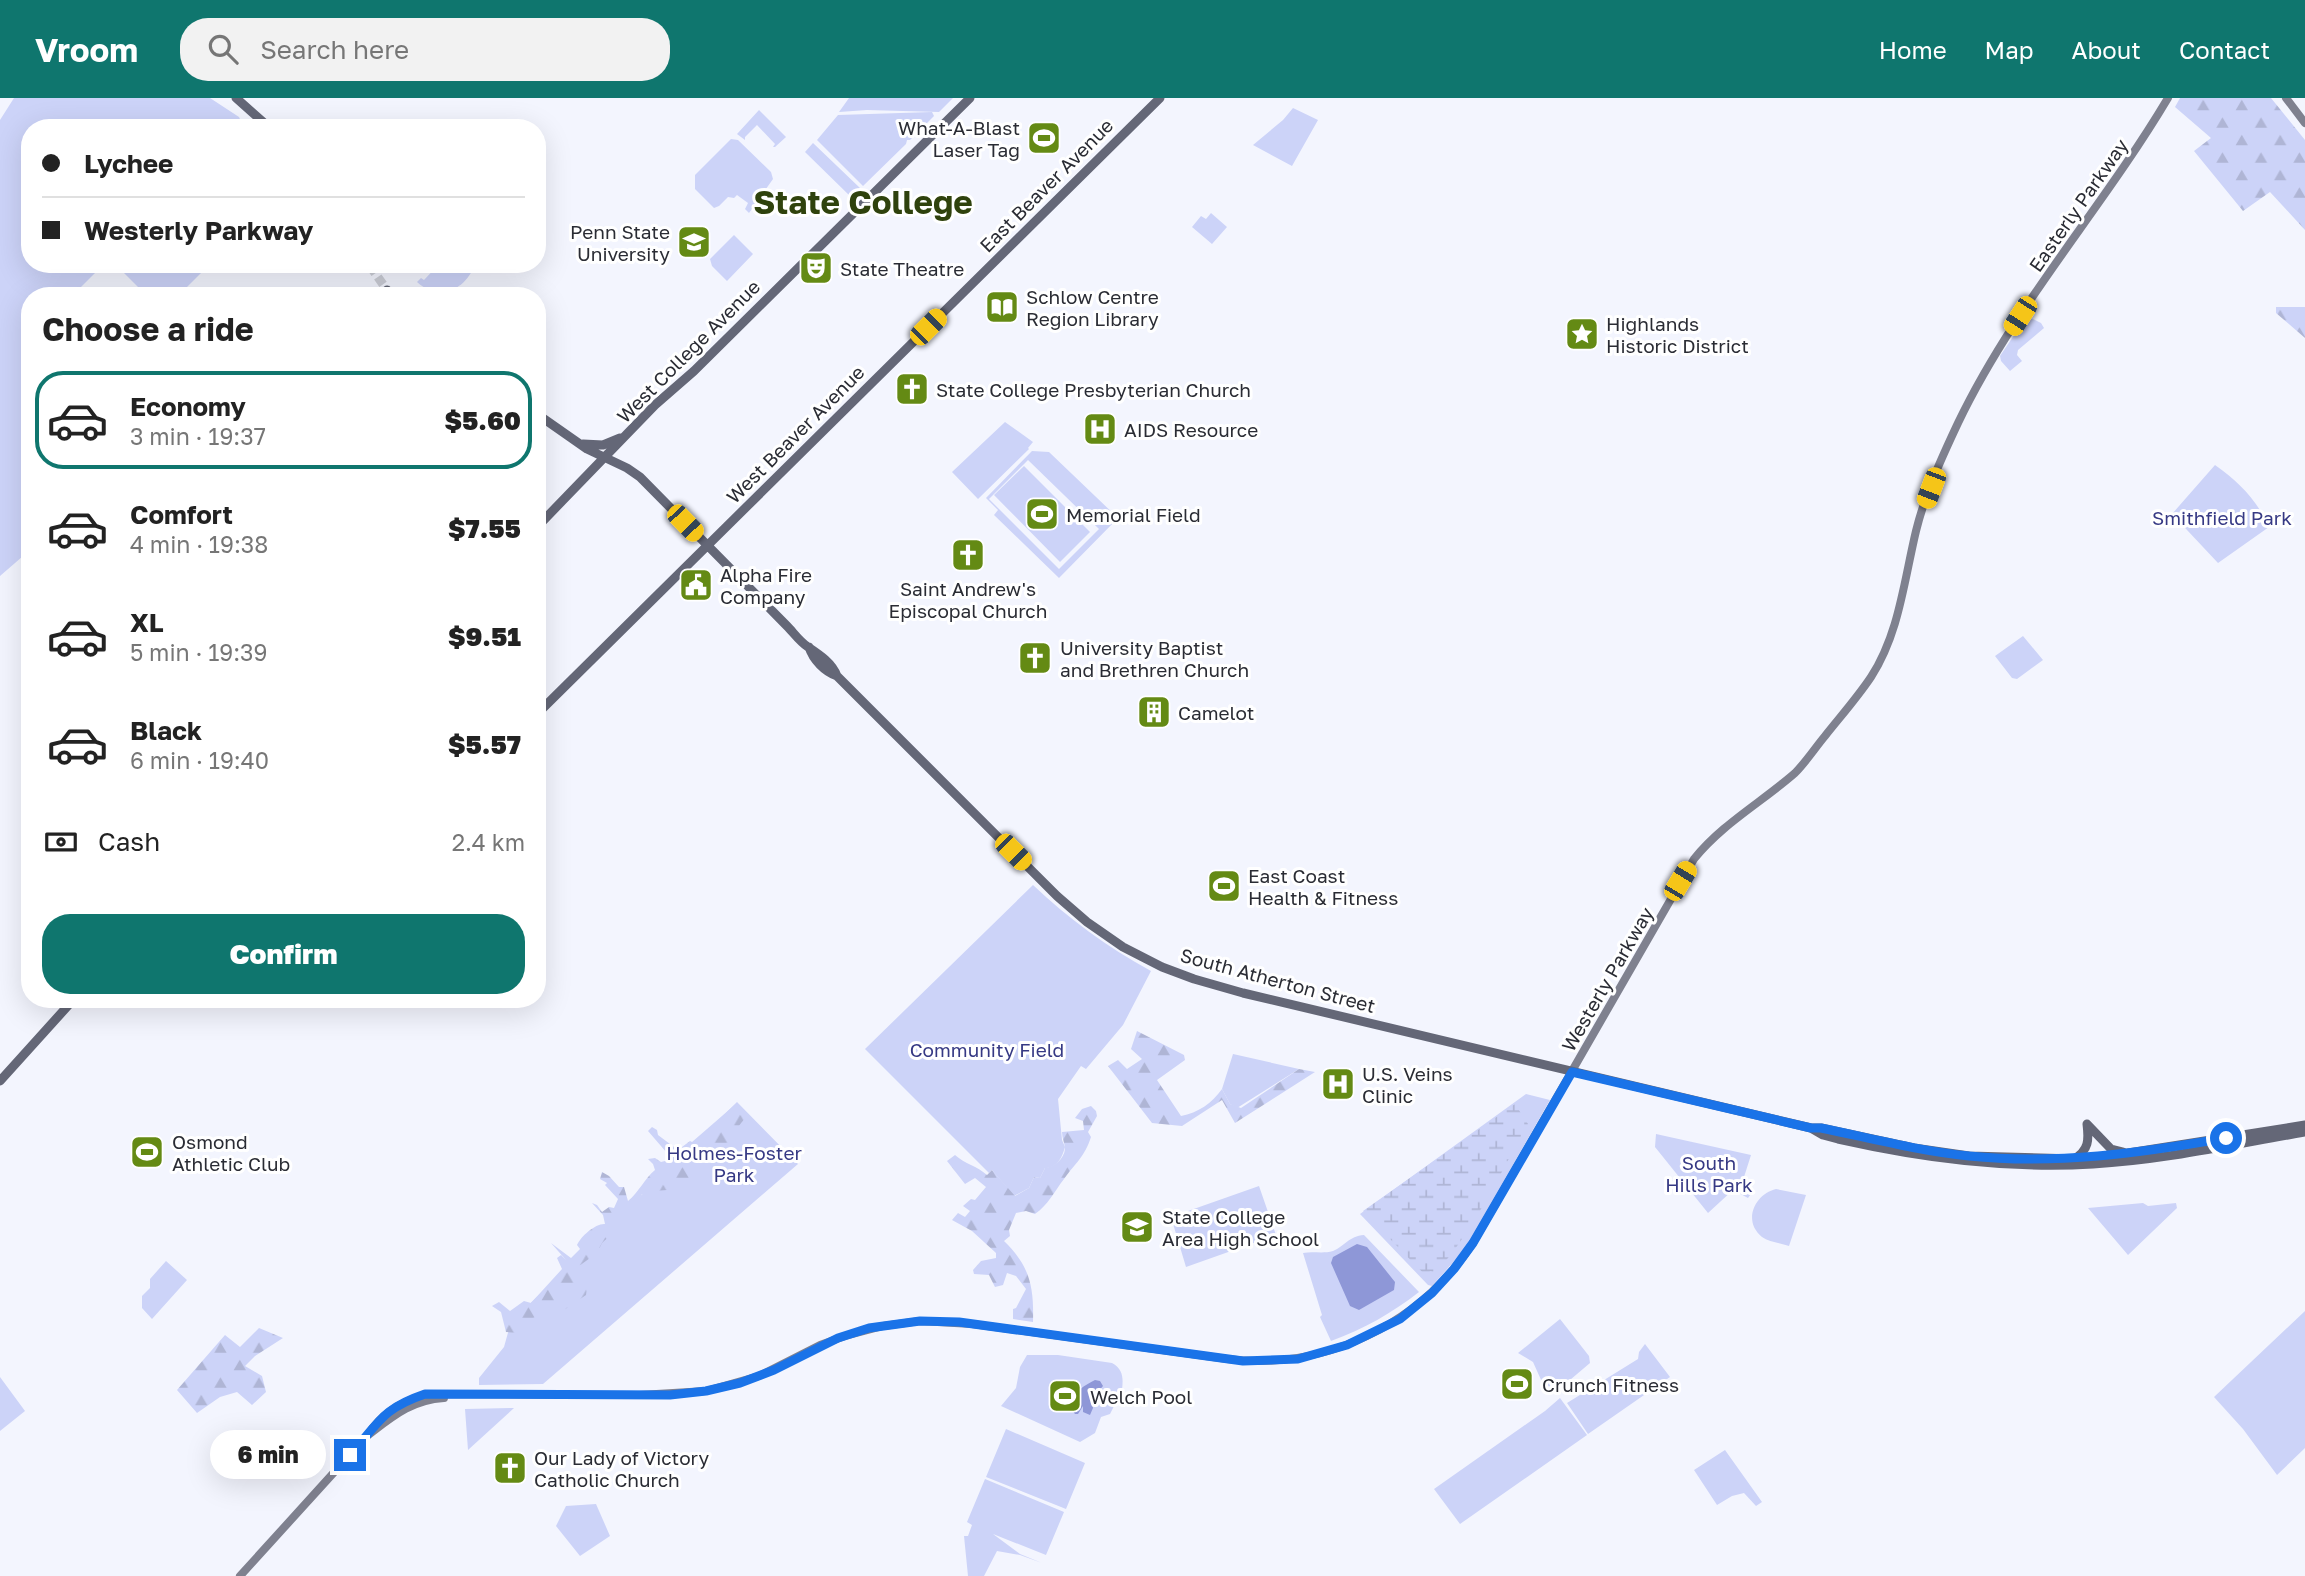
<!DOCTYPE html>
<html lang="en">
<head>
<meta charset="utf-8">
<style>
	:root { --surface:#fff; --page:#f2f2f2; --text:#222; --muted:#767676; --line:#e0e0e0; --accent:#0f766e }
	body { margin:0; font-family:"Golos Text",sans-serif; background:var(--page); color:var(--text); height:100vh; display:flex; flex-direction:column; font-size:26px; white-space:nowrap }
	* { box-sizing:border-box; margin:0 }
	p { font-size:23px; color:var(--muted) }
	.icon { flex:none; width:38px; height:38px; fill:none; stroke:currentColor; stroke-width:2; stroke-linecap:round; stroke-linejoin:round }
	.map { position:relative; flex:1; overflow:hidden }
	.sheet { position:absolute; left:21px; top:189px; width:525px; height:721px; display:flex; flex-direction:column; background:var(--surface); border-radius:28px; box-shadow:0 7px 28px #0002 }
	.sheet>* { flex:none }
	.hud { position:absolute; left:21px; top:21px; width:525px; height:154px; border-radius:28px; box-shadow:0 7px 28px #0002; display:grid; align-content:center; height:154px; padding:0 21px; background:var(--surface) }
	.end { position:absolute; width:32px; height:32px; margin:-16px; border:9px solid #1a73e8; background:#fff; box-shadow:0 0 0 4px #fff }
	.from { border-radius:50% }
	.bubble { position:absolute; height:49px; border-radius:24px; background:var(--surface); box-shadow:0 7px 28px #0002; font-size:23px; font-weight:800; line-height:49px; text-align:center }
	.car { position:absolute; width:21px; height:42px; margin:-21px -10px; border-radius:9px; box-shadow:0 0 5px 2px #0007; background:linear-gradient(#f5c518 24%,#345 0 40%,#f5c518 0 76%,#345 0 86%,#f5c518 0) }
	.hud b { display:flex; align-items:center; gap:24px; height:66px; font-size:26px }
	.hud b+b { border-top:2px solid var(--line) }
	.hud i { width:18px; height:18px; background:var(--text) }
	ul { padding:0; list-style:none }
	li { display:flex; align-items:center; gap:21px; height:98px; margin:0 14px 10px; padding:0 7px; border:4px solid transparent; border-radius:28px }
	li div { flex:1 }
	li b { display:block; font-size:26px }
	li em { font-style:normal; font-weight:800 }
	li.current { border-color:var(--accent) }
	li>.icon { width:63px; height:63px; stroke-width:1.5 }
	h2 { padding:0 21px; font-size:32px; line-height:84px }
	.pay { display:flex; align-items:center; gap:18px; height:77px; padding:0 21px; font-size:26px }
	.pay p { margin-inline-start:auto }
	.button { display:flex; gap:14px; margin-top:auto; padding:14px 21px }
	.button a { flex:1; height:80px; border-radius:28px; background:var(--accent); color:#fff; font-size:28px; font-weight:800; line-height:80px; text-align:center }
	header { display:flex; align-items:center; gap:42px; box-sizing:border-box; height:98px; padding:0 35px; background:var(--accent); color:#fff }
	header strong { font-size:33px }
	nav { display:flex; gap:38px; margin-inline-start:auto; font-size:24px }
	.search { width:490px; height:63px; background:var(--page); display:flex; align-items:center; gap:18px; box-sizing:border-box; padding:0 24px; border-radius:28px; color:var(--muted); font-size:26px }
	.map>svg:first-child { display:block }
	.green { fill:#ccd3f8; fill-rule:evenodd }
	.forest { fill:url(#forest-firs) }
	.wetland { fill:url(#wetland-marsh) }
	.water { fill:#8e97d7 }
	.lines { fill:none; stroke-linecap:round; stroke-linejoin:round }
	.primary-tunnel { stroke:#cbcdd6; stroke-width:9; stroke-dasharray:9 4.5; stroke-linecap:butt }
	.secondary { stroke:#7f818f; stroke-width:8 }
	.primary { stroke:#646777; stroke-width:9 }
	.route { stroke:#1a73e8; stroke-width:9 }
	.labels { text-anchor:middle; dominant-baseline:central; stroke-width:6; stroke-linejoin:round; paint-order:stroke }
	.poi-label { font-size:19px; fill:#2a2c34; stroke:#fff; text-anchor:start }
	.street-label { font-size:19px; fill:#2a2c34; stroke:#fff }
	.park-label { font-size:19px; fill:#363984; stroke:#fff }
	.town-label { font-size:33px; font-weight:bold; fill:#2f420d; stroke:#fff }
</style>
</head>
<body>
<header>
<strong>Vroom</strong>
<div class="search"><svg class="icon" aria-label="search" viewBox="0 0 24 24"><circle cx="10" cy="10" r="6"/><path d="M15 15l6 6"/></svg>Search here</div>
<nav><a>Home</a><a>Map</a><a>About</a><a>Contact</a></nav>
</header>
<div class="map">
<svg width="2305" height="1478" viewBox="0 0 2305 1478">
	<defs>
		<pattern id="forest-firs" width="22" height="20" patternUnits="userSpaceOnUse" patternTransform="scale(1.75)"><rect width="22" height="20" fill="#ccd3f8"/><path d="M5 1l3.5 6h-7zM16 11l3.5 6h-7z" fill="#afb5d5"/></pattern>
		<pattern id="wetland-marsh" width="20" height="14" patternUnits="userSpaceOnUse" patternTransform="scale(1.75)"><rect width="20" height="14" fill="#ccd3f8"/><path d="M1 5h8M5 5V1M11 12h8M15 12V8" fill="none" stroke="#afb5d5"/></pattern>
	</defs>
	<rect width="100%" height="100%" fill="#f3f5fe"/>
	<path class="green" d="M14 0H210L239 19 244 30H30V166H104L72 198H30V239L22 247 30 254V452L0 478V22Z
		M849 0H953L939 14 867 12 839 14Z
		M1293 10 1318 22 1292 68 1253 47 1283 22Z
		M759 12 786 39 775 49H773L775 46 757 27 745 39V42L737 36Z
		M932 14 934 18 910 42H907L906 46 863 88 817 42 838 17Z
		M731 41 738 42 771 74 773 81 749 115 745 111 748 105 737 97 734 100 728 99 719 108 714 110 695 91V77Z
		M813 45 860 90 852 100 805 54Z
		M1211 115 1227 129 1212 146 1192 129 1201 118 1206 121Z
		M734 137 753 156 727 183 712 168 710 161Z
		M119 166H210L178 198H147L117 168Z
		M439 166H475C466 192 439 204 417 184L421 180 424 182Z
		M2027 218 2041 225 2044 230 2018 252 2017 257 2022 263 2010 273 2001 263 2000 258Z
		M1005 324 1033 344 1028 350 1029 351 978 401 952 374Z
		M1032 353 1049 354 1118 420 1059 480 994 417 998 412 986 400ZM1028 362 1099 431 1059 471 989 401Z
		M2215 367C2239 384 2257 402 2269 429L2218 465 2172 416Z
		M1024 368 1090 434 1060 464 994 397Z
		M2023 538 2043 562 2017 581 2012 580 1995 558Z
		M1033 787C1069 821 1107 849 1151 873L1123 927 1086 971 1081 968 1058 1001 1062 1042 1065 1049C1062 1060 1057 1070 1045 1070L1040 1080 1034 1079 1029 1090 1014 1098 992 1072 989 1075 865 951Z
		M1233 956 1299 971 1237 1010 1230 1006 1222 991Z
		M1526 996 1550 1002 1465 1151 1432 1188 1428 1187 1360 1116Z
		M737 1004 798 1066 543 1286 479 1287V1280L504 1249 511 1224Z
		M1656 1036 1751 1057 1744 1079 1753 1093 1748 1100 1733 1092 1708 1115 1655 1049Z
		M1259 1088 1276 1137 1186 1169 1171 1119Z
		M1776 1091 1806 1097 1789 1148C1781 1145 1769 1144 1762 1139 1742 1123 1755 1096 1776 1091Z
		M2143 1105 2148 1108 2176 1105 2177 1110 2128 1157 2088 1110Z
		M1364 1137 1419 1194C1392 1215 1364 1231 1331 1243L1320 1219 1322 1217 1303 1155C1313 1153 1323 1156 1333 1153 1345 1148 1349 1138 1364 1137Z
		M166 1163 187 1182 152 1221 142 1210V1198L150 1190V1181Z
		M2305 1213V1350L2277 1377 2243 1331 2214 1299Z
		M1560 1221 1589 1258 1590 1265 1557 1293 1542 1284 1533 1264 1518 1255Z
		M1645 1246 1670 1279 1588 1336 1567 1305 1638 1261 1639 1254Z
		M1027 1257H1058L1112 1265C1127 1273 1122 1287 1121 1302H1117L1110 1316 1101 1319 1095 1335 1080 1344 1001 1308 1016 1290 1020 1269Z
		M0 1279 25 1313 0 1333Z
		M1560 1300 1587 1337 1460 1426 1434 1391 1545 1313Z
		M514 1310 468 1352 465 1311Z
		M1006 1331 1085 1365 1066 1411 986 1379Z
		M1725 1352 1762 1404 1756 1408 1744 1395 1732 1398 1717 1407 1694 1372Z
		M985 1381 1064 1414 1046 1457 993 1436 1020 1456 1042 1465 1020 1457 997 1453 984 1478H968L964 1438H968L972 1427 967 1424Z
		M596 1406 610 1438 580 1458 556 1428 566 1408Z"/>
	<path class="forest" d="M2180 0H2271L2305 42V132L2270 94 2243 113 2194 53 2211 40 2175 9Z
		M2276 209H2305V240L2276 215Z
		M1137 933 1184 957 1185 962 1157 982 1181 1018C1198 1015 1212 1005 1222 991L1230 1006 1241 1010 1299 971 1315 974 1235 1025 1222 1002 1182 1028 1152 1025 1108 968 1118 962 1127 971 1142 961 1131 951Z
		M737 1005C752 1023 742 1019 735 1035L737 1052 731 1054 698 1079 680 1083 667 1092 654 1093 647 1097 642 1096 637 1106 624 1117 617 1131 602 1145 597 1155 579 1168 578 1177 587 1189 586 1197 561 1214 547 1210 538 1218 528 1222 521 1235 506 1234 501 1214 492 1208 499 1204 510 1213 524 1203 531 1205 562 1171 557 1160 561 1157 566 1162 551 1145 571 1160 580 1151 577 1147C581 1138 596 1125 605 1126L603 1117 592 1105 597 1107 602 1114 609 1109 614 1110 618 1101 605 1087 607 1085 600 1081 602 1074 609 1078 619 1089H624L628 1103C639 1094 645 1080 655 1072L653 1066 648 1061 655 1060 661 1064 669 1062 667 1055 648 1033 652 1029 657 1032 658 1037 678 1052 690 1043 692 1044Z
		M1091 1008 1096 1013 1097 1018 1088 1034 1091 1039C1084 1060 1076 1064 1064 1081 1054 1094 1048 1107 1035 1116L1026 1113 1016 1115 1009 1132 1010 1138 1004 1143C1030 1168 1034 1189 1033 1224L1013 1221V1211L1016 1210 1026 1191 1016 1178 1007 1175 1003 1187 995 1189 989 1177 974 1176 973 1172 981 1163 996 1160V1155L972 1133 952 1122 958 1115 965 1119 970 1113 963 1108 971 1101 975 1102 986 1089 975 1080 965 1086 947 1063 955 1057C965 1066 977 1068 987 1077L992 1072 1015 1098 1029 1090 1034 1079 1040 1080 1045 1070C1054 1069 1064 1061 1065 1051 1065 1046 1062 1040 1062 1034L1084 1032 1083 1023 1075 1020 1082 1011Z
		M259 1230 283 1240 255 1258 245 1268 262 1278 266 1294 252 1307 237 1294 220 1299 197 1315 177 1292 225 1237 240 1249Z"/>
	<path class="wetland" d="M1515 1006 1528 1026C1501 1073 1472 1137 1434 1176L1431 1173 1429 1174V1181L1363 1113Z"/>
	<path class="water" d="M1357 1146 1367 1149 1395 1184 1394 1192 1359 1212 1350 1208 1331 1165 1333 1159Z
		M1095 1282 1100 1283 1103 1288 1092 1301 1093 1310 1090 1317 1083 1314V1308L1078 1316H1075L1072 1312 1075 1307 1072 1305C1073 1294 1085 1287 1095 1282Z"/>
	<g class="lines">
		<path class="primary-tunnel" d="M370 168 387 192"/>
		<path class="secondary" d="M2286 0 2305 25
			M367 1338C381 1315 401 1303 427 1296L640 1297 706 1293 759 1278 820 1247 845 1238 883 1228 920 1223 972 1226 1227 1261C1325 1273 1419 1227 1473 1145L1694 761C1722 726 1762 704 1795 675 1806 664 1815 650 1825 638 1840 619 1857 600 1871 579 1899 536 1904 483 1916 433 1925 396 1942 359 1958 325 2014 208 2102 111 2168 0
			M240 1478 367 1338C392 1319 411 1302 444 1300"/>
		<path class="primary" d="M236 0 270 30
			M369 166 370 168
			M387 192 392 198
			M537 316 587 351 627 370 640 379 787 528C793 534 800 544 808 549 820 557 832 565 837 578L1057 798 1087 824 1123 849 1162 869 1194 881 1243 895 1811 1030 1823 1037 1838 1041C1923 1060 2006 1071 2093 1066 2164 1062 2235 1046 2305 1034
			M583 346 603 347 620 340
			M537 429 655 307 694 273 970 0
			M809 549C813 562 825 574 837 578
			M537 616 1160 0
			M0 983 74 901
			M2087 1026 2111 1051 2123 1054
			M1812 1030H1821L1914 1050 1969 1058 2076 1061
			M2103 1059 2305 1027
			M2074 1061C2089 1052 2089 1042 2087 1026"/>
	</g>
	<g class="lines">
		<path class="route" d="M350 1357C379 1325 381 1311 425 1296L670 1297 706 1293 740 1285 774 1272 838 1240 869 1230 920 1223 959 1224 1243 1263 1298 1261 1347 1247 1400 1221 1432 1195 1454 1171 1473 1145 1572 974 1811 1030H1821C1870 1040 1919 1053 1969 1058 2056 1067 2140 1055 2226 1040"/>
	</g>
	<defs>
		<symbol id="stadium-square" viewBox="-11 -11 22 22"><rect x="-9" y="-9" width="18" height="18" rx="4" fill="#648a14" stroke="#fff"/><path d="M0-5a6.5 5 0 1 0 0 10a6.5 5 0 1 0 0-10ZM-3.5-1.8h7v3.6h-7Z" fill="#fff"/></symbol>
		<symbol id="university-square" viewBox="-11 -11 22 22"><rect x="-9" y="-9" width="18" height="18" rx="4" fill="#648a14" stroke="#fff"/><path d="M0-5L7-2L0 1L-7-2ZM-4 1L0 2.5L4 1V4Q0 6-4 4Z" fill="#fff"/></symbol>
		<symbol id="theatre-square" viewBox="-11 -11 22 22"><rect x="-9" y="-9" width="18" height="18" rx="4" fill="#648a14" stroke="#fff"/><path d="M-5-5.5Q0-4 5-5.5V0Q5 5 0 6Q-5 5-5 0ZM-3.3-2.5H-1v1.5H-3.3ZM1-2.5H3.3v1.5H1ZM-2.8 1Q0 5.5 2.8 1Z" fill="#fff"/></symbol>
		<symbol id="library-square" viewBox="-11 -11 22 22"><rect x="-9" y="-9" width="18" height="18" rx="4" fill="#648a14" stroke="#fff"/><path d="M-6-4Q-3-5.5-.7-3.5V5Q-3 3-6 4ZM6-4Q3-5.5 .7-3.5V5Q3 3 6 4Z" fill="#fff"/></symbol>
		<symbol id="sight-square" viewBox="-11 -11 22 22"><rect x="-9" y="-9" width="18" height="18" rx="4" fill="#648a14" stroke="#fff"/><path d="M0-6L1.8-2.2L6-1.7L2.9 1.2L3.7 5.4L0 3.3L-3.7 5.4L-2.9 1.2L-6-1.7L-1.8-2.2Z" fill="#fff"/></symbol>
		<symbol id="church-square" viewBox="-11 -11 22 22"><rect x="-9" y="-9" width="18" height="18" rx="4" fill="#648a14" stroke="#fff"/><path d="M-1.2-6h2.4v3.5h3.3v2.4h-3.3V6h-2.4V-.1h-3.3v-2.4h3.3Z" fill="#fff"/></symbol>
		<symbol id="hospital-square" viewBox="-11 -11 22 22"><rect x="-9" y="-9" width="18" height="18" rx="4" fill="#648a14" stroke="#fff"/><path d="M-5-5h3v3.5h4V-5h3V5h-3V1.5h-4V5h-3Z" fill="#fff"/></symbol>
		<symbol id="civic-square" viewBox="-11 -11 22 22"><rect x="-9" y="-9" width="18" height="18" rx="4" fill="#648a14" stroke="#fff"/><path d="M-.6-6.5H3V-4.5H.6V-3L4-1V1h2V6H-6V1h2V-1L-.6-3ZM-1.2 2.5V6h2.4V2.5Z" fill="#fff"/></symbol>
		<symbol id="building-square" viewBox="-11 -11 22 22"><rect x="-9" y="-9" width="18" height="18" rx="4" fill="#648a14" stroke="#fff"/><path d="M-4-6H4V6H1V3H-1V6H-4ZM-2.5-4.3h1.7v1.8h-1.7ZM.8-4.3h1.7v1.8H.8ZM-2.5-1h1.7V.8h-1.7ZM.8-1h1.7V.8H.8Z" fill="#fff"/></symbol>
		<symbol id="school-square" viewBox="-11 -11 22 22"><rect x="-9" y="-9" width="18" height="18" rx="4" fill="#648a14" stroke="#fff"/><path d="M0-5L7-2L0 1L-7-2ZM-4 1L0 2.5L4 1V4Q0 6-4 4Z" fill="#fff"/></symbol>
	</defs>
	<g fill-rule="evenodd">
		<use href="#stadium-square" x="1025" y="21" width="38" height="38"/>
		<use href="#university-square" x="675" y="125" width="38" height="38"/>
		<use href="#theatre-square" x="797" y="151" width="38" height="38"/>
		<use href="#library-square" x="983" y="190" width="38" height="38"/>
		<use href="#sight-square" x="1563" y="217" width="38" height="38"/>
		<use href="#church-square" x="893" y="272" width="38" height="38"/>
		<use href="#hospital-square" x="1081" y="312" width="38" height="38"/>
		<use href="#stadium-square" x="1023" y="397" width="38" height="38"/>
		<use href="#church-square" x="949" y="438" width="38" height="38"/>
		<use href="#civic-square" x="677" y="468" width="38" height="38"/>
		<use href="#church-square" x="1016" y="541" width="38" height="38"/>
		<use href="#building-square" x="1135" y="595" width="38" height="38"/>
		<use href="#stadium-square" x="1205" y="769" width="38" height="38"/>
		<use href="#hospital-square" x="1319" y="967" width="38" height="38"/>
		<use href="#stadium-square" x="128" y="1035" width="38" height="38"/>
		<use href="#school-square" x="1118" y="1110" width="38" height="38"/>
		<use href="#stadium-square" x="1498" y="1267" width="38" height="38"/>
		<use href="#stadium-square" x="1046" y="1279" width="38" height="38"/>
		<use href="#church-square" x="491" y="1351" width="38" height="38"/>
	</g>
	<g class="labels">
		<g class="poi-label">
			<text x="1020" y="29" text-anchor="end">What-A-Blast<tspan x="1020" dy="22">Laser Tag</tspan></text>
			<text x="670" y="133" text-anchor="end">Penn State<tspan x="670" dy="22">University</tspan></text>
			<text x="840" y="170">State Theatre</text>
			<text x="1026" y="198">Schlow Centre<tspan x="1026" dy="22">Region Library</tspan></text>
			<text x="1606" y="225">Highlands<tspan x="1606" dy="22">Historic District</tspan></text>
			<text x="936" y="291">State College Presbyterian Church</text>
			<text x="1124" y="331">AIDS Resource</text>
			<text x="1066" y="416">Memorial Field</text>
			<text x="720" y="476">Alpha Fire<tspan x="720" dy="22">Company</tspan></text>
			<text x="968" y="490" text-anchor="middle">Saint Andrew's<tspan x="968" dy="22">Episcopal Church</tspan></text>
			<text x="1060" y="549">University Baptist<tspan x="1060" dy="22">and Brethren Church</tspan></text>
			<text x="1178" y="614">Camelot</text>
			<text x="1248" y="777">East Coast<tspan x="1248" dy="22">Health &amp; Fitness</tspan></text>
			<text x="1362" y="975">U.S. Veins<tspan x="1362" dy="22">Clinic</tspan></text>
			<text x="172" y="1043">Osmond<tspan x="172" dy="22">Athletic Club</tspan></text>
			<text x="1162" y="1118">State College<tspan x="1162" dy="22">Area High School</tspan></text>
			<text x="1542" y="1286">Crunch Fitness</text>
			<text x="1090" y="1298">Welch Pool</text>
			<text x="534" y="1359">Our Lady of Victory<tspan x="534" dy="22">Catholic Church</tspan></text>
		</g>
		<g class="street-label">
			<text transform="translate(1046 87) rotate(-45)">East Beaver Avenue</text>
			<text transform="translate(2078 107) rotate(-55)">Easterly Parkway</text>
			<text transform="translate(688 253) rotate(-45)">West College Avenue</text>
			<text transform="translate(795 336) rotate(-45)">West Beaver Avenue</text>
			<text transform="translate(1607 881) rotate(-60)">Westerly Parkway</text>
			<text transform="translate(1278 882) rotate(15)">South Atherton Street</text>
		</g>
		<g class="park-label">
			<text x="2222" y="419">Smithfield Park</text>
			<text x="987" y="951">Community Field</text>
			<text x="734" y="1054">Holmes-Foster<tspan x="734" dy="22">Park</tspan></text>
			<text x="1709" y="1064">South<tspan x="1709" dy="22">Hills Park</tspan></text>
		</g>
		<g class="town-label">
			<text x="863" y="103">State College</text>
		</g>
	</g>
</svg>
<i class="end from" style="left:2226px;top:1040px"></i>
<i class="end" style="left:350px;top:1357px"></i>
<div class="bubble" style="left:210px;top:1332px;width:116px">6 min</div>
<i class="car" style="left:2020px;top:218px;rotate:213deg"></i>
<i class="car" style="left:928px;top:229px;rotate:45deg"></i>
<i class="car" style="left:1931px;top:390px;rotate:201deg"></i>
<i class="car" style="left:685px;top:425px;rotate:136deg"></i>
<i class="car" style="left:1013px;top:754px;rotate:135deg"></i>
<i class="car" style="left:1680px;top:783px;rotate:31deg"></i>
<div class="hud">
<b><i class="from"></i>Lychee</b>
<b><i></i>Westerly Parkway</b>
</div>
<section class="sheet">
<h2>Choose a ride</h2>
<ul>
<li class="current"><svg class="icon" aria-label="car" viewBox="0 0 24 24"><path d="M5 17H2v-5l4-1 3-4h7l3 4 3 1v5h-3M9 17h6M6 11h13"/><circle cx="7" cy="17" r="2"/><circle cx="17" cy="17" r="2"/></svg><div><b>Economy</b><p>3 min · 19:37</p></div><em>$5.60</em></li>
<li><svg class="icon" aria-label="car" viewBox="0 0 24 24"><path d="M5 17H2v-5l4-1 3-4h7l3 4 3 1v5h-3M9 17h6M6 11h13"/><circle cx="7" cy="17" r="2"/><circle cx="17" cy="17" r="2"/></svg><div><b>Comfort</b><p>4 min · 19:38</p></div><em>$7.55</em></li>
<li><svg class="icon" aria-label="car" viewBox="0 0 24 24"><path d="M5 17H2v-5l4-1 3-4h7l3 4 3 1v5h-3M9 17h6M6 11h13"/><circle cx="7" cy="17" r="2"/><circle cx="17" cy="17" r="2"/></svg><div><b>XL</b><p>5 min · 19:39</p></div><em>$9.51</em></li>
<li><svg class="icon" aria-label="car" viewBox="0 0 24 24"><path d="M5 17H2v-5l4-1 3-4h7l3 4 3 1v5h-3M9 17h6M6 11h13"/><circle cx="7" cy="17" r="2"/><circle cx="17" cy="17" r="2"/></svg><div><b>Black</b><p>6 min · 19:40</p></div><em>$5.57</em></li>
</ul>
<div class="pay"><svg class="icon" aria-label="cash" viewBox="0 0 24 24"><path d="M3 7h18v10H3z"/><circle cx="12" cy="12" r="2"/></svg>Cash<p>2.4 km</p></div>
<div class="button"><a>Confirm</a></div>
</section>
</div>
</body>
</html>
